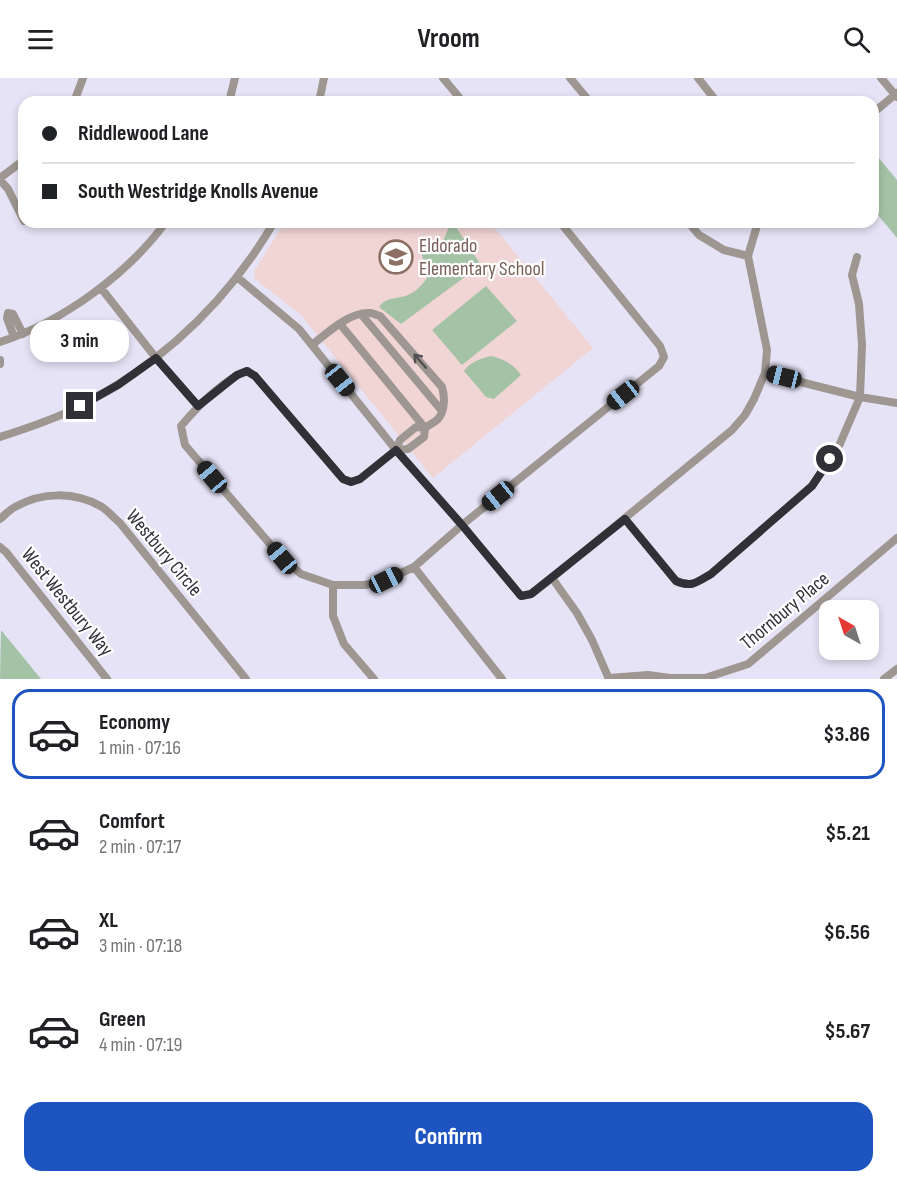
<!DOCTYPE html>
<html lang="en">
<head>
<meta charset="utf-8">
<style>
	:root { --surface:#fff; --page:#f2f2f2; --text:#202124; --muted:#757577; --line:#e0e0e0; --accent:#1d54c0 }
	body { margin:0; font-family:"Sofia Sans Condensed",sans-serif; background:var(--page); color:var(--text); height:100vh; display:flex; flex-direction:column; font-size:22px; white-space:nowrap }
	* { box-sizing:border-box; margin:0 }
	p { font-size:20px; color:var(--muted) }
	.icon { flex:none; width:33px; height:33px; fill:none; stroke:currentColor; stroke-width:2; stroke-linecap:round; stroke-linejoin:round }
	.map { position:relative; height:601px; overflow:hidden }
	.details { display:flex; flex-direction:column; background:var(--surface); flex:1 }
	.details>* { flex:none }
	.guide { position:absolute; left:18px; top:18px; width:861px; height:132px; border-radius:18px; box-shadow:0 3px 9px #0003; display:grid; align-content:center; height:132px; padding:0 24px; background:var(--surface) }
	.needle { width:39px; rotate:321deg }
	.controls { position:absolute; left:819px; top:522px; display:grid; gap:12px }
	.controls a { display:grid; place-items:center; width:60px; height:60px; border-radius:12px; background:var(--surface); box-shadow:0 3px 9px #0003; font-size:30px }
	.end { position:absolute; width:27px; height:27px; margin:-14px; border:8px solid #313037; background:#fff; box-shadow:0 0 0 3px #fff }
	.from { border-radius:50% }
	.bubble { position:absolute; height:42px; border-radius:18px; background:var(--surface); box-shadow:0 3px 9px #0003; font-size:20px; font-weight:700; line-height:42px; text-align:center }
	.car { position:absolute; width:18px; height:36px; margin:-18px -9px; border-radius:8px; box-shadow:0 0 4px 2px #0007; background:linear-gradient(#222 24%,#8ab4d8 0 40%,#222 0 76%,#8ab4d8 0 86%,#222 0) }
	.guide b { display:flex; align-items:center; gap:21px; height:57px; font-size:22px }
	.guide b+b { border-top:2px solid var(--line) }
	.guide i { width:15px; height:15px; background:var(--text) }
	ul { padding:10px 0 0; list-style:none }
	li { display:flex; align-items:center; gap:18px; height:90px; margin:0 12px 9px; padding:0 12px; border:3px solid transparent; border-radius:18px }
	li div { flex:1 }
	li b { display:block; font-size:22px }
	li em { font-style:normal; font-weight:700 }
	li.on { border-color:var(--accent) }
	li>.icon { width:54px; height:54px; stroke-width:1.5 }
	.action { display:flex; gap:12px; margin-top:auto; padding:12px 24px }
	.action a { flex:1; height:69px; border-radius:18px; background:var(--accent); color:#fff; font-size:24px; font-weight:700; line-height:69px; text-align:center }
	header { display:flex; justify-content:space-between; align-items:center; height:78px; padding:0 24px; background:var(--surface); font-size:27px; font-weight:700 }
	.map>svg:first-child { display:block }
	.education { fill:#f0d5d4 }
	.green { fill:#a4c3a6 }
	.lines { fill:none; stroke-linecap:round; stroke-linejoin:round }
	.minor { stroke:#9e9791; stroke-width:8 }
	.oneway { stroke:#524f52 }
	.route { stroke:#313037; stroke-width:8 }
	.labels { text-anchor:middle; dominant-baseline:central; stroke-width:4.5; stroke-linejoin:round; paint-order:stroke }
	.education-label { font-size:20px; fill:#785e54; stroke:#fff; text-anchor:start }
	.street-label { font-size:20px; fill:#313037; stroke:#fff }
</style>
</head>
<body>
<header><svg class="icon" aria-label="menu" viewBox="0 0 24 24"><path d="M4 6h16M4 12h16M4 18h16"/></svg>Vroom<svg class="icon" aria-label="search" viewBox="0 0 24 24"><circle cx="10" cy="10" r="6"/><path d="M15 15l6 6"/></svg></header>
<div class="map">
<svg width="897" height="601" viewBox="0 0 897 601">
	<rect width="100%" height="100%" fill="#e7e3f7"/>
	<path class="education" d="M285 144H490L593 270 433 400 300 236 255 201 254 193Z"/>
	<path class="green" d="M873 73 897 102V160L873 131Z
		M454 146 481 187 401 246 379 229C385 221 391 221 401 219 413 217 422 208 428 198L420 171 443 163 449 149Z
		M486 208 517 243 462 287 432 252Z
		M491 278C504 281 513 286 521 297L494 321 486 319 464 293C471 283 480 281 491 278Z
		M1 552 41 601H0Z"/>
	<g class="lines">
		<path class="minor" d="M443 0 463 24
			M570 0 590 24
			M698 0 717 24
			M881 0 897 19
			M74 24 83 0
			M229 24 235 0
			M319 24 324 0
			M873 35 897 15
			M0 100 24 82
			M0 102 8 111 24 143
			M688 144 699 157 724 172 748 178
			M237 199 299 251 396 372 462 447 521 518 531 516 552 500 732 352 745 337 754 321 765 295 767 272 748 178 758 144
			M101 210 156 280 198 328
			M361 236 442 333
			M340 246 425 350 424 359 408 371 396 372
			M14 259 7 240 8 235 13 236 23 256
			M0 264C62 244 127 197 166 144
			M312 267C327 255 350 233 371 235 372 235 379 238 380 238L442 309C445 319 445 333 438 341 435 344 429 347 425 350L416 349 400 362 396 372
			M0 282V286
			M765 295 860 319 897 325
			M0 359C28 350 55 341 81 328 162 285 228 223 274 144
			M396 372 360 401 351 404 343 401 255 298 247 293C223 302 198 328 181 348L185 367 282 480 301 496 333 507H365L386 502 414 489 462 447 659 288 664 279 660 268 560 144
			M0 441C5 437 9 432 15 429 41 414 75 413 102 429 108 433 114 440 120 445L246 601
			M625 441 676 503C692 510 697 504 711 496L812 408 839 368 860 319 862 267 859 226 852 197 857 179
			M0 469 6 474 107 601
			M414 489 502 601
			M552 500 577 535 592 562 609 601
			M333 507V538L344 566 374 601
			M609 600 648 597 670 600H705L748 586 897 460
			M884 601 897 591"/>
	</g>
	<defs><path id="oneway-shaft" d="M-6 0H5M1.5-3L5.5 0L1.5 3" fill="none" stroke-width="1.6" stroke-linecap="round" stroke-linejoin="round" transform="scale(1.5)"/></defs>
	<use class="oneway" href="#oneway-shaft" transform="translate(420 283) rotate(-131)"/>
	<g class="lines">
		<path class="route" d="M80 328 118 307 156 280 198 328 237 297 247 293 255 298 343 401 351 404 360 401 396 372 462 447 521 518 531 516 625 441 676 503C692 510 697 504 711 496L812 408 830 381"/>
	</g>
	<defs>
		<symbol id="school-ring" viewBox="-11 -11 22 22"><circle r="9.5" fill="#fff" stroke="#8d6e63" stroke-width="1.5"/><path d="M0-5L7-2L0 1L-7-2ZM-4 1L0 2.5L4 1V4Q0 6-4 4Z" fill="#8d6e63"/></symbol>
	</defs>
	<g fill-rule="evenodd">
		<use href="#school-ring" x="377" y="160" width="38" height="38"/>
	</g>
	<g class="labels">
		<g class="education-label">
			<text x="419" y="168">Eldorado<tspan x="419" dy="23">Elementary School</tspan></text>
		</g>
		<g class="street-label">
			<text transform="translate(164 475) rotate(50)">Westbury Circle</text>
			<text transform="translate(67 524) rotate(51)">West Westbury Way</text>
			<text transform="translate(785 533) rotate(-40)">Thornbury Place</text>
		</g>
	</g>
</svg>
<div class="controls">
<a><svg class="needle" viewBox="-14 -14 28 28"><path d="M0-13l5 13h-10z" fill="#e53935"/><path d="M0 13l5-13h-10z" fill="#757577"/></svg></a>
</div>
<i class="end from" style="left:830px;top:381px"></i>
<i class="end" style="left:80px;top:328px"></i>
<div class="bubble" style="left:30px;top:242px;width:99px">3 min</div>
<i class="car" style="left:784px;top:299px;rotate:284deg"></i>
<i class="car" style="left:340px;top:302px;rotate:141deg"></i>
<i class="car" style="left:623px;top:317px;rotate:232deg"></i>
<i class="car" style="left:212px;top:399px;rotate:320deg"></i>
<i class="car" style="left:498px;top:418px;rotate:231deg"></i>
<i class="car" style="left:282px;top:480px;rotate:320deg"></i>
<i class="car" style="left:386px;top:502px;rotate:64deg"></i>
<div class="guide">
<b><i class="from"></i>Riddlewood Lane</b>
<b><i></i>South Westridge Knolls Avenue</b>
</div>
</div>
<section class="details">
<ul>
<li class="on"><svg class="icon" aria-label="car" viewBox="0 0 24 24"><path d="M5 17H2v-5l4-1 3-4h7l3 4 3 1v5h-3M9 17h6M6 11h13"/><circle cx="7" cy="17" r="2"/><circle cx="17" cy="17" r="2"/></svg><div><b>Economy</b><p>1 min · 07:16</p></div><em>$3.86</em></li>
<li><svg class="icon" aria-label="car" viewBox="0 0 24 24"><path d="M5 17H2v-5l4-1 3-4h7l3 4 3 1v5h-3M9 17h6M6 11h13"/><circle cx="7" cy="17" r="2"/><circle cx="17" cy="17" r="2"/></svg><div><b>Comfort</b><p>2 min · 07:17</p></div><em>$5.21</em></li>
<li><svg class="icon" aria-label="car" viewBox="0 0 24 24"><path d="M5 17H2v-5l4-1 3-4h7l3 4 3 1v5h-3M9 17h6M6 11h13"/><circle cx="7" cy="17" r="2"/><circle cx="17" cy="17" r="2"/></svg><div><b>XL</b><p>3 min · 07:18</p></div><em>$6.56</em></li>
<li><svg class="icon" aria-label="car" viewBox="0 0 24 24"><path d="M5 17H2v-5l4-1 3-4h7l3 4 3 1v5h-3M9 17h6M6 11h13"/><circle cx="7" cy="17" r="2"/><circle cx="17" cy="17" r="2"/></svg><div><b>Green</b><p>4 min · 07:19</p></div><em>$5.67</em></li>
</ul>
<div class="action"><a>Confirm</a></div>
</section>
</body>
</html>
